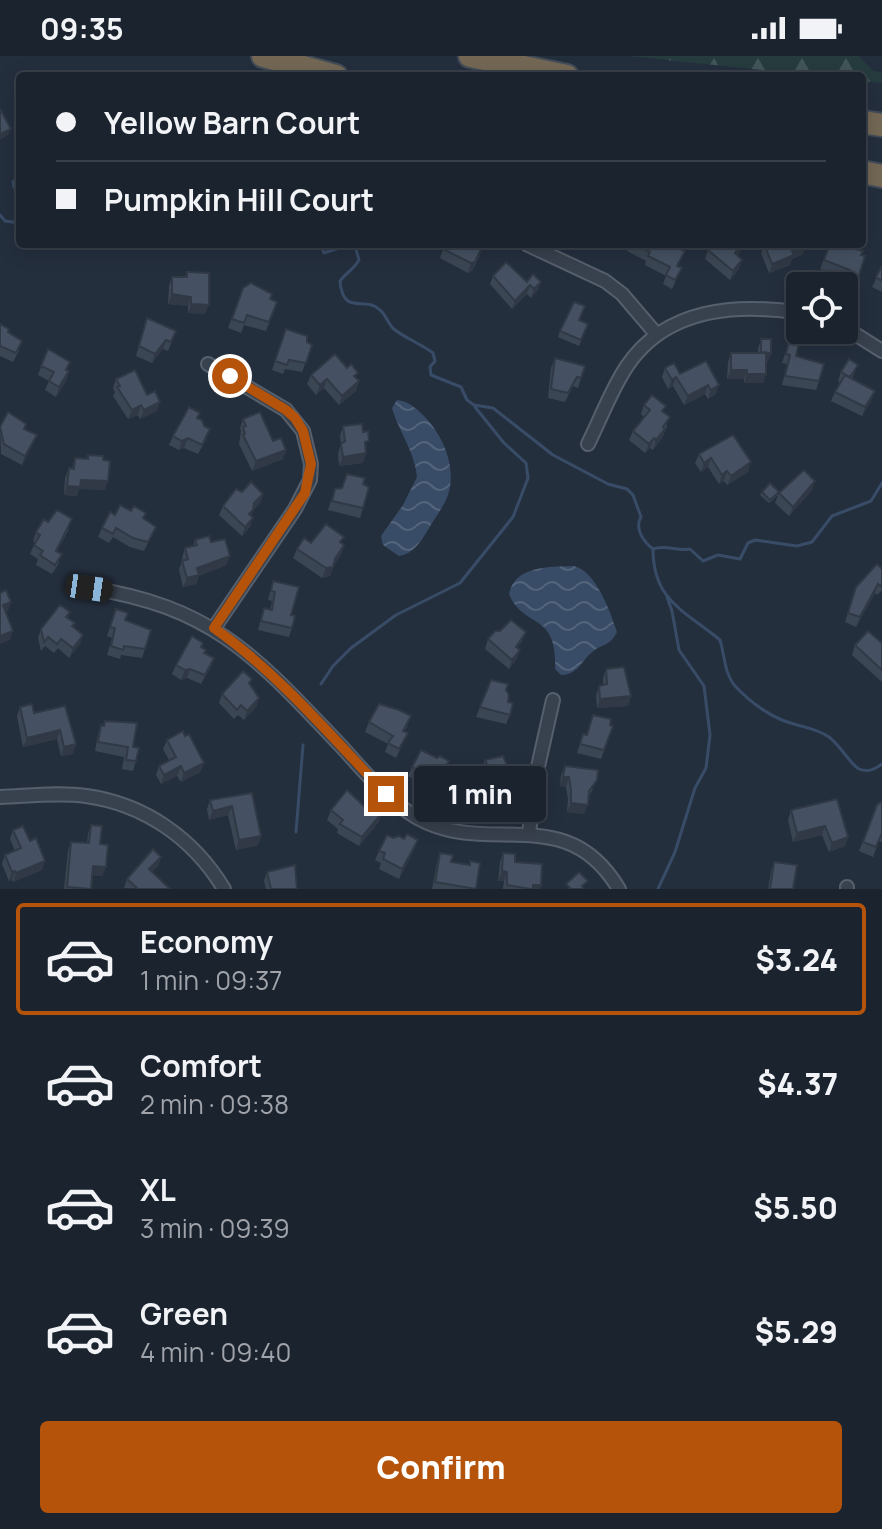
<!DOCTYPE html>
<html lang="en">
<head>
<meta charset="utf-8">
<style>
	:root { --surface:#1b232e; --page:#282f3a; --text:#f1f3f6; --muted:#a0a4aa; --line:#39404a; --accent:#b45309 }
	body { margin:0; font-family:Manrope,sans-serif; background:var(--page); color:var(--text); height:100vh; display:flex; flex-direction:column; font-size:30px; white-space:nowrap }
	* { box-sizing:border-box; margin:0 }
	p { font-size:26px; color:var(--muted) }
	.icon { flex:none; width:44px; height:44px; fill:none; stroke:currentColor; stroke-width:2; stroke-linecap:round; stroke-linejoin:round }
	.map { position:relative; height:833px; overflow:hidden }
	.panel { display:flex; flex-direction:column; background:var(--surface); flex:1 }
	.panel>* { flex:none }
	.banner { position:absolute; left:16px; top:16px; width:850px; height:176px; border-radius:8px; box-shadow:0 4px 20px #0003,0 0 0 2px var(--line); display:grid; align-content:center; height:176px; padding:0 40px; background:var(--surface) }
	.tools { position:absolute; left:786px; top:216px; display:grid; gap:16px }
	.tools a { display:grid; place-items:center; width:72px; height:72px; border-radius:8px; background:var(--surface); box-shadow:0 4px 20px #0003,0 0 0 2px var(--line); font-size:40px }
	.end { position:absolute; width:36px; height:36px; margin:-18px; border:10px solid #b45309; background:#fff; box-shadow:0 0 0 4px #fff }
	.from { border-radius:50% }
	.bubble { position:absolute; height:56px; border-radius:8px; background:var(--surface); box-shadow:0 4px 20px #0003,0 0 0 2px var(--line); font-size:26px; font-weight:800; line-height:56px; text-align:center }
	.car { position:absolute; width:24px; height:48px; margin:-24px -12px; border-radius:10px; box-shadow:0 0 6px 2px #0007; background:linear-gradient(#222 24%,#8ab4d8 0 40%,#222 0 76%,#8ab4d8 0 86%,#222 0) }
	.banner b { display:flex; align-items:center; gap:28px; height:76px; font-size:30px }
	.banner b+b { border-top:2px solid var(--line) }
	.banner i { width:20px; height:20px; background:var(--text) }
	ul { padding:14px 0 0; list-style:none }
	li { display:flex; align-items:center; gap:24px; height:112px; margin:0 16px 12px; padding:0 24px; border:4px solid transparent; border-radius:8px }
	li div { flex:1 }
	li b { display:block; font-size:30px }
	li em { font-style:normal; font-weight:800 }
	li.current { border-color:var(--accent) }
	li>.icon { width:72px; height:72px; stroke-width:1.5 }
	.cta { display:flex; gap:16px; margin-top:auto; padding:16px 40px }
	.cta a { flex:1; height:92px; border-radius:8px; background:var(--accent); color:#fff; font-size:32px; font-weight:800; line-height:92px; text-align:center }
	.status { display:flex; justify-content:space-between; align-items:center; height:56px; padding:0 40px; background:var(--surface); direction:ltr }
	.status svg { height:22px; fill:currentColor }
	.map>svg:first-child { display:block }
	.forest { fill:url(#forest-firs) }
	.water { fill:url(#water-waves) }
	.lines { fill:none; stroke-linecap:round; stroke-linejoin:round }
	.stream { stroke:#394c67; stroke-width:3 }
	.minor-casing { stroke:#565f6c; stroke-width:16 }
	.motorway-casing { stroke:#434c59; stroke-width:26 }
	.minor { stroke:#38414e; stroke-width:12 }
	.motorway { stroke:#746855; stroke-width:22 }
	.wall { fill:#3b4654 }
	.shaded-wall { fill:#303945 }
	.building { fill:#455162; stroke:#303945; stroke-width:2 }
	.route { stroke:#b45309; stroke-width:10 }
</style>
</head>
<body>
<div class="status"><b>09:35</b><svg viewBox="0 0 49 12"><path d="M0 12V9h3v3zM5 12V6h3v6zM10 12V3h3v9zM15 12V0h3v12zM26 1h20v11H26zM47 4h2v5h-2z"/></svg></div>
<div class="map">
<svg width="882" height="833" viewBox="0 0 882 833">
	<defs>
		<pattern id="forest-firs" width="22" height="20" patternUnits="userSpaceOnUse" patternTransform="scale(2)"><rect width="22" height="20" fill="#263c3f"/><path d="M5 1l3.5 6h-7zM16 11l3.5 6h-7z" fill="#435659"/></pattern>
		<pattern id="water-waves" width="16" height="10" patternUnits="userSpaceOnUse" patternTransform="scale(2)"><rect width="16" height="10" fill="#394c67"/><path d="M0 5q4-4 8 0t8 0" fill="none" stroke="#53647b"/></pattern>
	</defs>
	<rect width="100%" height="100%" fill="#242f3e"/>
	<path class="forest" d="M629 0H859L872 14 882 17V27L862 25V20H820Z"/>
	<path class="water" d="M397 344C408 345 416 352 423 359 443 379 457 411 448 439 444 450 435 462 429 472 421 485 415 497 399 500L383 489 381 480 403 449 417 421C415 396 399 376 392 352Z
		M574 510C597 516 610 556 617 576 609 591 603 587 592 596 581 606 577 619 561 619L555 613C558 555 523 573 509 538 515 509 550 511 574 510Z"/>
	<g class="lines">
		<path class="stream" d="M20 119 13 126 14 131 20 135
			M0 159 5 165 20 167
			M320 188 324 197 349 189 356 193 359 204C354 213 346 217 340 225 343 261 365 239 380 254 387 260 388 269 395 274 407 283 421 288 433 297L435 305 430 311 431 319 461 331 467 344 474 349 493 352 553 399 608 428 627 433 633 439 641 461C634 473 644 486 653 493 653 545 685 555 720 584 725 600 724 618 736 631 751 647 773 663 794 668 807 672 817 673 829 681 840 689 850 708 859 713 868 717 875 713 882 708
			M653 493C667 488 677 496 690 493L703 505 718 499 740 503 748 487 755 484 797 490 812 486 832 460 871 445 882 427
			M321 628 333 610 351 592 396 559 460 527 513 461 528 422 526 407 504 387 475 351
			M296 776 303 689
			M658 833 675 796 695 732 706 712 710 679 704 630 679 594 672 555 667 541"/>
		<defs>
			<path id="minor" d="M526 188 605 225 622 238 657 279
				M844 271 882 295
				M208 308 286 354 303 375 311 408 310 424 295 453 214 572
				M588 388C601 362 611 334 627 310 666 252 737 247 800 257
				M89 532C215 551 258 603 341 690 364 715 387 744 416 761 489 803 565 743 619 833
				M0 741C28 740 58 736 86 740 145 748 194 783 224 833
				M529 778 535 724 553 644
				M847 833V831"/>
			<path id="motorway" d="M263 0 336 20
				M470 0 567 20
				M862 66 882 69
				M862 116 882 120"/>
		</defs>
		<use href="#minor" class="minor-casing"/>
		<use href="#motorway" class="motorway-casing"/>
		<use href="#minor" class="minor"/>
		<use href="#motorway" class="motorway"/>
	</g>
	<path class="wall" d="M630 188H670L685 195 678 210 682 212 672 233 663 228 666 220 645 209 646 205 627 195Z
		M701 188H743L740 196 737 199 739 213 730 224 705 203 708 194Z
		M765 188 806 190 802 199 792 203 790 209 769 217 761 197Z
		M830 188 865 200 852 238 844 235 847 223 820 213Z
		M443 193 480 199 472 215 468 217 440 202Z
		M882 210V236L872 231Z
		M187 216 205 258 188 257V250L168 248 169 230 172 221H185Z
		M493 220 527 226 538 234 531 242 527 238 512 253 490 228Z
		M243 232 277 246 266 275 244 269 241 277 228 272Z
		M147 262 176 275 168 295 163 293 152 307 136 300Z
		M579 264 588 268 579 290 558 281 560 275Z
		M0 268 8 276 19 295 13 306 0 300Z
		M286 273 312 289 302 316 285 313 283 318 272 314Z
		M761 283 768 306H766V318L763 327H744V323H727L728 306 731 297H758V293Z
		M789 285 796 300 819 325 816 334 782 329 787 308 782 307Z
		M48 293 70 306 67 314 69 315 66 325 56 341 45 334 49 325 38 319Z
		M555 302 581 322 578 332 573 330 565 346 548 342 551 312Z
		M706 305 716 338 708 343 705 338 684 349 673 330 668 333 662 321 665 312 680 318Z
		M858 309 852 322 875 335 871 345 862 360 831 345 835 336 841 327 838 325 841 316Z
		M311 319 356 322 359 325 356 335 339 349 324 332 316 339 307 328Z
		M116 323 157 355 140 363 138 359 128 363 113 340 115 336 113 332Z
		M644 349 664 356 667 371 662 382 653 394 650 392 645 397 629 384 633 375 644 361 641 358Z
		M198 362 207 382 198 398 184 392 179 394 169 389 173 380Z
		M243 363 283 403 252 415 239 388 241 375 240 372Z
		M343 370 366 394V397L363 407 339 410 338 398 341 388 340 380Z
		M0 371 24 373 37 379 33 388 22 409 1 398Z
		M699 398 748 416 727 429 724 425 719 428 708 411 701 416 695 407Z
		M88 399 105 434 79 433 77 440 64 439 65 422 69 412 72 413 75 402H87Z
		M363 428V452L360 462 328 454 335 433Z
		M812 434 789 460 775 447 779 437Z
		M242 436 263 438 260 447 253 454 251 460 250 471 242 480 219 459 223 450Z
		M762 436H779L778 439 769 447 760 439Z
		M115 459 144 463 156 471 144 495 130 491 113 481 109 487 98 481 102 472Z
		M48 466 69 473 57 495 59 507 52 518 36 509 38 503 30 498 35 487 33 485 36 476Z
		M195 484 211 486 230 500 226 509 199 520 196 528 183 531 179 514 182 504V502L185 492 193 490Z
		M311 487H341L344 489 341 498 334 509 330 520 322 522 293 502 297 493Z
		M877 508 882 534 877 539 875 537 856 571 845 566 856 531Z
		M273 525 291 559 292 572 289 581 258 574 264 552 270 554 272 545 268 544Z
		M116 553 125 564 151 574 142 602 121 599 120 603 107 599 112 582 107 580Z
		M70 556 68 562 75 567 73 571 80 588 69 602 58 592 54 597 45 590 41 595 38 582 41 573Z
		M526 576 522 585 517 592 520 594 516 604 509 613 485 593 488 583Z
		M882 587V626L852 599 855 589Z
		M201 592 205 597 214 602 211 611 201 628 187 622 181 624 172 618 176 609Z
		M606 613 631 640 628 650 597 652 596 640 599 630 603 629V622Z
		M491 624 506 634 510 659 506 668 476 661Z
		M250 629 259 642 256 651 244 664 238 659 234 663 219 647 222 638Z
		M65 650 73 698 61 700 57 683 23 691 17 660 20 651 34 657Z
		M593 659 613 670 601 703 577 697 583 678 586 679Z
		M105 665 133 691 136 705 133 715 122 713 124 701 95 695 98 678 101 669H103Z
		M369 666 408 670 404 675 408 677 396 702 385 696 388 688 365 676Z
		M167 684 204 707 200 716 181 726 177 720 161 728 156 719 159 710 169 704 163 693Z
		M437 702 449 705 446 714 430 742 420 735 421 730 417 728 418 725 408 720 412 711Z
		M485 704 508 730 494 738 492 748 479 754 466 724 470 715 483 709Z
		M565 710 593 733 589 740 584 758 567 756 568 743 566 731 560 730 561 719Z
		M252 737 261 780 258 789 236 794 228 759 209 764 207 753 210 744Z
		M882 746V786L879 785 873 801 859 795 877 749Z
		M331 754H368L381 758 378 767 359 790 337 777 338 773 327 764Z
		M791 754 848 781 845 790 829 796 822 779 793 786 788 764Z
		M91 769 100 788 106 811 102 820 93 819 91 833H64L68 795 71 786 87 787 88 778Z
		M13 774 42 814 13 826 12 824 9 825 2 808 5 799 15 795 10 783Z
		M393 782 404 783 414 793 399 823 379 813 381 807 375 804 379 795Z
		M440 797 451 806 476 833H432L437 806Z
		M503 797 515 806 540 833H503L504 825H498L500 806Z
		M161 801 158 810 152 816 170 833 124 832 127 823Z
		M774 806 793 833H768L771 815Z
		M267 816 297 833H266L264 825Z"/>
	<path class="shaded-wall" d="M11 73 8 79 0 84V78Z
		M743 188 740 196 731 206 735 197Z
		M483 189 472 215 468 217 471 207Z
		M806 190 802 199 792 203 790 209 769 217 772 208 792 195Z
		M742 204 739 213 730 224 733 215Z
		M541 226 538 234 531 242 534 233Z
		M530 229 527 238 512 253 515 245Z
		M172 238 191 241 188 250 168 248Z
		M191 248 209 249 205 258 188 257Z
		M166 284 163 293 152 307 155 298Z
		M761 296 771 297 768 306H758Z
		M731 314H747L744 323H727Z
		M69 315 66 325 56 341 59 331Z
		M747 318H766L763 327H744Z
		M676 321 673 330 668 333 672 324Z
		M327 323 324 332 316 339 320 329Z
		M359 325 356 335 339 349 342 340Z
		M708 329 705 338 684 349 688 340Z
		M719 329 716 338 708 343 711 334Z
		M875 335 871 345 862 360 865 351Z
		M160 346 157 355 140 363 144 354Z
		M141 349 138 359 128 363 132 354Z
		M665 373 662 382 653 394 656 384Z
		M37 379 33 388 22 409 25 400Z
		M188 382 184 392 179 394 182 385Z
		M654 382 650 392 645 397 649 388Z
		M286 394 283 403 252 415 256 405Z
		M366 397 363 407 339 410 343 401Z
		M711 402 708 411 701 416 704 407Z
		M751 406 748 416 727 429 731 420Z
		M727 415 724 425 719 428 722 419Z
		M81 424 108 425 105 434 79 433 77 440 64 439 67 430Z
		M815 425 812 434 789 460 793 451Z
		M263 438 260 447 250 457 254 447Z
		M253 462 250 471 242 480 245 471Z
		M344 489 341 498 332 511H333L330 520 322 522 326 512 335 503Z
		M230 500 226 509 199 520 196 528 183 531 187 522 197 512Z
		M878 528 875 537 856 571 860 561Z
		M11 546 8 555 0 558 3 549Z
		M13 575 10 584 0 588V580Z
		M83 579 80 588 69 602 73 592Z
		M520 594 516 604 509 613 512 604Z
		M214 602 211 611 201 628 205 619Z
		M190 613 187 622 181 624 185 614Z
		M631 640 628 650 597 652 600 643Z
		M259 642 256 651 244 664 247 655Z
		M60 674 57 683 23 691 27 682Z
		M76 688 73 698 61 700 64 691Z
		M449 705 446 714 430 742 434 732Z
		M204 707 200 716 181 726 184 717Z
		M181 710 177 720 161 728 164 719Z
		M512 720 508 730 488 741 492 732Z
		M563 721H569L566 731 560 730Z
		M495 739 492 748 479 754 482 744Z
		M571 747 588 749 584 758 567 756Z
		M232 750 228 759 209 764 213 755Z
		M381 758 378 767 359 790 362 781Z
		M825 770 822 779 793 786 797 777Z
		M261 780 258 789 236 794 239 784Z
		M848 781 845 790 829 796 832 787Z
		M418 784 414 793 399 823 402 813Z
		M161 801 158 810 146 823 149 813Z
		M45 805 42 814 13 826 16 817Z
		M93 810 106 811 102 820 90 819Z
		M15 815 12 824 9 825 12 816Z
		M502 815 507 816 504 825H498Z
		M533 829H541L540 833H532Z"/>
	<path class="building" d="M0 53 11 73 0 78Z
		M445 188H480L483 189 475 206 471 207 443 193Z
		M634 188H670L685 195 677 210 682 212 675 224 666 219 670 211 648 200 650 196Z
		M713 188H742L735 197 742 204 733 215 708 194Z
		M764 188H805L806 190 792 195 794 199 772 208Z
		M830 188H835L863 195 861 199 865 200 856 229 846 226 850 214 824 204Z
		M506 206 527 226 533 218 541 226 534 233 530 229 515 245 493 220Z
		M882 210V225L876 221Z
		M187 216 209 217V249L191 248V241L172 238V221H187Z
		M251 227 272 238 270 243 277 246 269 266 247 259 244 267 232 263 243 232Z
		M574 246 585 250 579 264 588 268 581 284 560 275Z
		M147 262 176 275 171 286 166 284 155 298 139 290Z
		M0 268 9 273 8 276 22 285 16 297 0 290Z
		M286 273 307 280V286L312 289 306 307 289 304 287 309 275 305Z
		M761 283H771V297L761 296Z
		M789 285 799 288 796 300 824 308 819 325 785 320 790 299 786 298Z
		M48 293 70 306 66 314 69 315 59 331 49 325 54 316 41 310Z
		M731 297H766V318H747V314H731Z
		M335 298 347 312 351 308 358 317 354 320 359 325 342 340 327 323 320 329 311 319Z
		M555 302 585 310 581 322 577 321 568 337 551 333Z
		M849 303 858 309 850 321 841 316Z
		M706 305 719 329 711 334 708 329 688 340 676 321 672 324 665 312 674 307 680 318Z
		M135 314 147 339 155 335 160 346 144 354 141 349 132 354 117 331 120 330 116 323Z
		M845 319 875 335 865 351 835 336Z
		M652 339 666 350 662 355 670 361 663 371 665 373 656 384 654 382 649 388 633 375 650 354 644 349Z
		M189 351 200 357 197 362 202 364 204 370 210 373 202 389 188 382 182 385 173 380Z
		M8 356 26 368 24 373 37 379 25 400 4 388 0 371Z
		M260 356 273 385 281 382 286 394 256 405 243 379 245 378 243 371 246 370 243 363Z
		M362 368 363 376 368 375 369 385 365 386 366 397 343 401 341 388 345 385 343 370Z
		M733 379 751 406 731 420 727 415 722 419 711 402 704 407 699 398Z
		M88 399 103 400V404L110 405 108 425 81 424 80 431 67 430 69 412 74 413 75 402 88 403Z
		M804 414 815 425 793 451 779 437Z
		M347 418 365 422 363 428 369 431 363 452 332 445 335 433 342 432Z
		M251 426 263 438 254 447 253 454 249 458 253 462 245 471 223 450 236 433 242 436Z
		M770 427 779 436 770 444 762 436Z
		M120 449 131 455 134 450 146 457 143 462 156 471 148 486 133 482 116 472 113 478 102 472 110 456 115 459Z
		M57 454 72 463 56 495 62 498 55 509 40 499 43 495 34 489 40 479 36 476 44 463 48 466Z
		M326 468 344 481 340 486 344 489 335 503 333 511 326 512 297 493 304 482 311 487Z
		M209 480 211 486 225 483 230 500 197 512 199 519 187 522 182 505 188 503 185 492 197 489 195 484Z
		M877 508 882 513V528L880 530 878 528 860 561 848 557 856 531Z
		M273 525 299 531 291 559 295 560 292 572 261 565 264 552 272 554 275 536 271 535Z
		M6 534 11 546 3 549 13 575 0 580V537Z
		M60 549 70 556 66 561 75 567 72 570 83 579 73 592 61 583 57 588 48 581 44 586 41 573Z
		M116 553 128 557 125 564 151 574 145 593 124 590 123 594 111 590 115 572 110 571Z
		M511 564 526 576 516 591 520 594 512 604 488 583 495 575H500Z
		M868 575 882 587V614L855 589Z
		M192 580 203 587 201 591 206 594 204 597 214 602 205 619 190 613 185 614 176 609Z
		M624 611 631 640 600 643 599 630 607 628 606 613Z
		M243 615 252 623 249 627 259 642 247 655 241 649 237 654 222 638Z
		M491 624 508 628 506 634 509 639 508 646 513 647 510 659 480 651Z
		M32 648 34 657 65 650 76 688 64 691 60 674 27 682 20 651Z
		M379 648 399 654 411 660 403 675 408 677 399 693 388 687 393 680 369 666Z
		M593 659 611 663 610 669 613 670 604 694 580 688 583 678 587 679Z
		M105 665 137 667 133 691 139 692 136 705 126 704 128 691 98 686 101 669 104 670Z
		M183 675 185 680 189 678 204 707 184 717 181 710 164 719 159 710 176 701 167 684Z
		M421 694 437 702 440 700 449 705 434 732 423 726 426 722 420 718 422 716 412 711Z
		M503 700 512 720 492 732 495 739 482 744 470 715 487 708 485 704Z
		M565 710 598 714 597 724 589 735 588 749 571 747V734L569 721H563Z
		M347 734 368 754 371 750 381 758 362 781 340 768 343 764 331 754Z
		M252 737 261 780 239 784 232 750 213 755 210 744Z
		M837 743 848 781 832 787 825 770 797 777 791 754Z
		M881 746H882V777L876 791 863 786 877 749Z
		M91 769 102 770 100 788 108 789 106 811 93 810 91 833 67 831 71 786 89 787Z
		M23 770 30 785 36 782 45 805 16 817 15 815 12 816 5 799 21 792 13 774Z
		M407 778 418 784 402 813 383 803 385 797 379 795 387 779 393 782 399 780 404 783Z
		M153 793 161 801 149 813 170 833H138L127 823Z
		M440 797 453 799 451 806 470 809V805L480 807 476 833 435 826Z
		M503 797 515 798V806L542 808 541 829H533V833H531L507 829V816L502 815Z
		M774 806 797 809 793 833H770Z
		M295 809 297 833H271L267 816Z
		M579 816 588 825 582 830 584 833H569L570 832 566 828Z"/>
	<g class="lines">
		<path class="route" d="M230 320 286 354 295 362 303 375 311 408 305 437 214 572C279 618 331 680 386 738"/>
	</g>
</svg>
<div class="tools">
<a><svg class="icon" aria-label="locate" viewBox="0 0 24 24"><circle cx="12" cy="12" r="6"/><path d="M12 2v4M12 18v4M2 12h4M18 12h4"/></svg></a>
</div>
<i class="end from" style="left:230px;top:320px"></i>
<i class="end" style="left:386px;top:738px"></i>
<div class="bubble" style="left:414px;top:710px;width:132px">1 min</div>
<i class="car" style="left:89px;top:532px;rotate:98deg"></i>
<div class="banner">
<b><i class="from"></i>Yellow Barn Court</b>
<b><i></i>Pumpkin Hill Court</b>
</div>
</div>
<section class="panel">
<ul>
<li class="current"><svg class="icon" aria-label="car" viewBox="0 0 24 24"><path d="M5 17H2v-5l4-1 3-4h7l3 4 3 1v5h-3M9 17h6M6 11h13"/><circle cx="7" cy="17" r="2"/><circle cx="17" cy="17" r="2"/></svg><div><b>Economy</b><p>1 min · 09:37</p></div><em>$3.24</em></li>
<li><svg class="icon" aria-label="car" viewBox="0 0 24 24"><path d="M5 17H2v-5l4-1 3-4h7l3 4 3 1v5h-3M9 17h6M6 11h13"/><circle cx="7" cy="17" r="2"/><circle cx="17" cy="17" r="2"/></svg><div><b>Comfort</b><p>2 min · 09:38</p></div><em>$4.37</em></li>
<li><svg class="icon" aria-label="car" viewBox="0 0 24 24"><path d="M5 17H2v-5l4-1 3-4h7l3 4 3 1v5h-3M9 17h6M6 11h13"/><circle cx="7" cy="17" r="2"/><circle cx="17" cy="17" r="2"/></svg><div><b>XL</b><p>3 min · 09:39</p></div><em>$5.50</em></li>
<li><svg class="icon" aria-label="car" viewBox="0 0 24 24"><path d="M5 17H2v-5l4-1 3-4h7l3 4 3 1v5h-3M9 17h6M6 11h13"/><circle cx="7" cy="17" r="2"/><circle cx="17" cy="17" r="2"/></svg><div><b>Green</b><p>4 min · 09:40</p></div><em>$5.29</em></li>
</ul>
<div class="cta"><a>Confirm</a></div>
</section>
</body>
</html>
